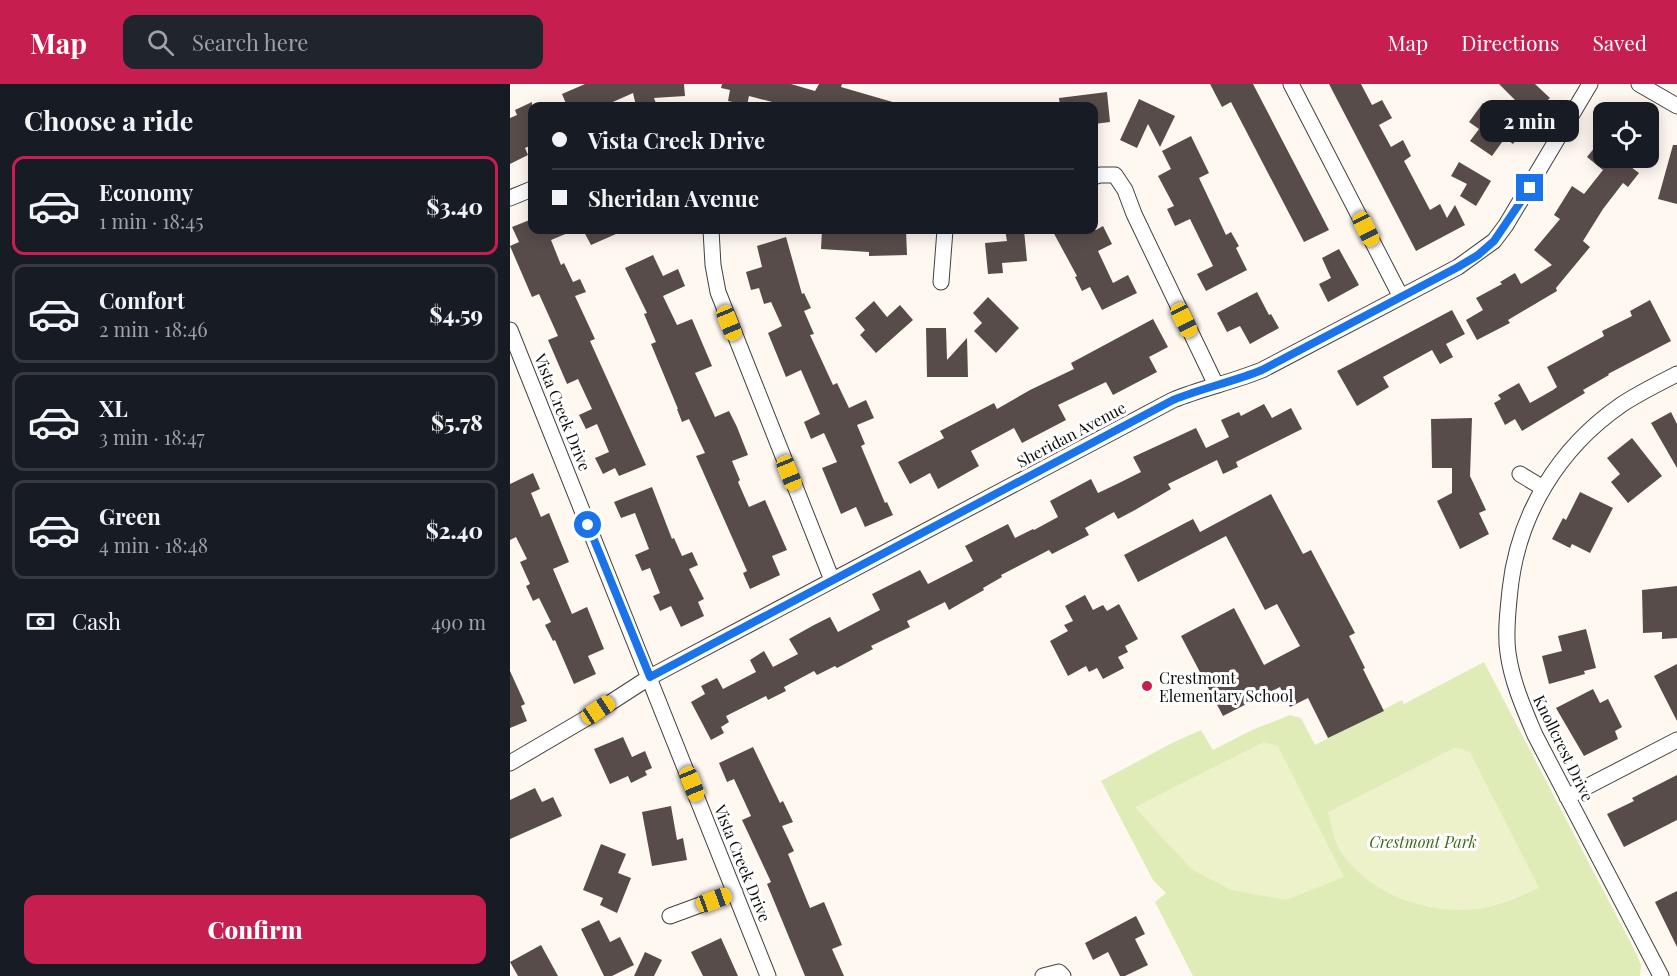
<!DOCTYPE html>
<html lang="en">
<head>
<meta charset="utf-8">
<style>
	:root { --surface:#171b24; --page:#20242c; --text:#f1f3f6; --muted:#9ea1a6; --line:#363941; --accent:#c61f4f }
	body { margin:0; font-family:"Playfair Display",serif; background:var(--page); color:var(--text); height:100vh; display:flex; flex-direction:column; font-size:22px; white-space:nowrap }
	* { box-sizing:border-box; margin:0 }
	p { font-size:20px; color:var(--muted) }
	.icon { flex:none; width:33px; height:33px; fill:none; stroke:currentColor; stroke-width:2; stroke-linecap:round; stroke-linejoin:round }
	.map { position:relative; flex:1; overflow:hidden }
	.sheet { display:flex; flex-direction:column; background:var(--surface); width:510px }
	.sheet>* { flex:none }
	.top-card { position:absolute; left:18px; top:18px; width:570px; height:132px; border-radius:12px; box-shadow:0 3px 15px #0003; display:grid; align-content:center; height:132px; padding:0 24px; background:var(--surface) }
	.controls { position:absolute; left:1083px; top:18px; display:grid; gap:12px }
	.controls a { display:grid; place-items:center; width:66px; height:66px; border-radius:12px; background:var(--surface); box-shadow:0 3px 15px #0003; font-size:30px }
	.end { position:absolute; width:27px; height:27px; margin:-14px; border:8px solid #1a73e8; background:#fff; box-shadow:0 0 0 3px #fff }
	.from { border-radius:50% }
	.bubble { position:absolute; height:42px; border-radius:12px; background:var(--surface); box-shadow:0 3px 15px #0003; font-size:20px; font-weight:800; line-height:42px; text-align:center }
	.car { position:absolute; width:18px; height:36px; margin:-18px -9px; border-radius:8px; box-shadow:0 0 4px 2px #0007; background:linear-gradient(#f5c518 24%,#345 0 40%,#f5c518 0 76%,#345 0 86%,#f5c518 0) }
	.top-card b { display:flex; align-items:center; gap:21px; height:57px; font-size:22px }
	.top-card b+b { border-top:2px solid var(--line) }
	.top-card i { width:15px; height:15px; background:var(--text) }
	ul { padding:0; list-style:none }
	li { display:flex; align-items:center; gap:18px; height:99px; margin:0 12px 9px; padding:0 12px; border:3px solid var(--line); border-radius:12px }
	li div { flex:1 }
	li b { display:block; font-size:22px }
	li em { font-style:normal; font-weight:800 }
	li.current { border-color:var(--accent) }
	li>.icon { width:54px; height:54px; stroke-width:1.5 }
	h2 { padding:0 24px; font-size:27px; line-height:72px }
	.pay { display:flex; align-items:center; gap:15px; height:66px; padding:0 24px; font-size:22px }
	.pay p { margin-inline-start:auto }
	.primary-button { display:flex; gap:12px; margin-top:auto; padding:12px 24px }
	.primary-button a { flex:1; height:69px; border-radius:12px; background:var(--accent); color:#fff; font-size:24px; font-weight:800; line-height:69px; text-align:center }
	header { display:flex; align-items:center; gap:36px; box-sizing:border-box; height:84px; padding:0 30px; background:var(--accent); color:#fff }
	header strong { font-size:28px }
	nav { display:flex; gap:33px; margin-inline-start:auto; font-size:21px }
	.search { width:420px; height:54px; background:var(--page); display:flex; align-items:center; gap:15px; box-sizing:border-box; padding:0 21px; border-radius:12px; color:var(--muted); font-size:22px }
	main { display:flex; flex:1; min-height:0 }
	.map>svg:first-child { display:block }
	.green { fill:#dfecb7 }
	.pitch { fill:#eef2ca }
	.building { fill:#584c4a }
	.lines { fill:none; stroke-linecap:round; stroke-linejoin:round }
	.street-casing { stroke:#414141; stroke-width:17 }
	.street { stroke:#fff; stroke-width:15 }
	.route { stroke:#1a73e8; stroke-width:8 }
	.poi-dot { fill:#c61f4f; stroke:#fff; stroke-width:2 }
	.labels { text-anchor:middle; dominant-baseline:central; stroke-width:6; stroke-linejoin:round; paint-order:stroke }
	.street-label { font-size:16px; fill:#0e0e0e; stroke:#fff }
	.poi-label { font-size:16px; fill:#0e0e0e; stroke:#fff; text-anchor:start }
	.park-label { font-size:16px; font-style:italic; fill:#3e6a1b; stroke:#fff }
</style>
</head>
<body>
<header>
<strong>Map</strong>
<div class="search"><svg class="icon" aria-label="search" viewBox="0 0 24 24"><circle cx="10" cy="10" r="6"/><path d="M15 15l6 6"/></svg>Search here</div>
<nav><a>Map</a><a>Directions</a><a>Saved</a></nav>
</header>
<main>
<section class="sheet">
<h2>Choose a ride</h2>
<ul>
<li class="current"><svg class="icon" aria-label="car" viewBox="0 0 24 24"><path d="M5 17H2v-5l4-1 3-4h7l3 4 3 1v5h-3M9 17h6M6 11h13"/><circle cx="7" cy="17" r="2"/><circle cx="17" cy="17" r="2"/></svg><div><b>Economy</b><p>1 min · 18:45</p></div><em>$3.40</em></li>
<li><svg class="icon" aria-label="car" viewBox="0 0 24 24"><path d="M5 17H2v-5l4-1 3-4h7l3 4 3 1v5h-3M9 17h6M6 11h13"/><circle cx="7" cy="17" r="2"/><circle cx="17" cy="17" r="2"/></svg><div><b>Comfort</b><p>2 min · 18:46</p></div><em>$4.59</em></li>
<li><svg class="icon" aria-label="car" viewBox="0 0 24 24"><path d="M5 17H2v-5l4-1 3-4h7l3 4 3 1v5h-3M9 17h6M6 11h13"/><circle cx="7" cy="17" r="2"/><circle cx="17" cy="17" r="2"/></svg><div><b>XL</b><p>3 min · 18:47</p></div><em>$5.78</em></li>
<li><svg class="icon" aria-label="car" viewBox="0 0 24 24"><path d="M5 17H2v-5l4-1 3-4h7l3 4 3 1v5h-3M9 17h6M6 11h13"/><circle cx="7" cy="17" r="2"/><circle cx="17" cy="17" r="2"/></svg><div><b>Green</b><p>4 min · 18:48</p></div><em>$2.40</em></li>
</ul>
<div class="pay"><svg class="icon" aria-label="cash" viewBox="0 0 24 24"><path d="M3 7h18v10H3z"/><circle cx="12" cy="12" r="2"/></svg>Cash<p>490 m</p></div>
<div class="primary-button"><a>Confirm</a></div>
</section>
<div class="map">
<svg width="1167" height="892" viewBox="0 0 1167 892">
	<rect width="100%" height="100%" fill="#fff8f0"/>
	<path class="green" d="M974 578 1127 871 1131 881 1130 892H683L645 818 656 809 643 796 591 697 662 659 691 646 703 666 742 646 780 631 791 634 805 661 892 616 894 620Z"/>
	<path class="pitch" d="M754 658 768 662 834 793 776 816 721 806 683 786 655 757 625 723Z
		M946 663 960 668 1029 804C1011 812 993 821 973 824 923 833 860 812 831 768 824 757 821 741 818 728Z"/>
	<path class="building" d="M75 0H174L175 12 144 14 147 22H126L123 9 94 22H57L52 10Z
		M212 0H281L305 7 309 0H332L331 3 386 19V22H266V19L239 12 237 21 218 17 220 6 211 4Z
		M700 0H743L819 146 794 158 721 18 712 23Z
		M819 0H851L862 21 872 16 882 34 869 41 881 63 893 56 901 72 894 77 920 126 930 120 937 134 945 121 955 141 906 167Z
		M989 0H1025L1040 14 1021 32Z
		M597 8 600 38 584 40V22H550L549 14Z
		M629 15 665 32 650 63 638 40 627 64 610 56Z
		M22 18V61L15 64 18 71 0 80V34L7 31 5 26Z
		M973 19 1010 45V50L1003 60 995 54 982 72 960 57 969 45 959 38Z
		M681 52 699 89 689 94 716 151 721 148 729 162 726 164 737 186 696 207 687 190 703 182 680 135 665 142 657 125 664 122 648 92 661 85 652 67Z
		M1094 52V74H1109L1129 89 1118 103 1113 99 1093 125 1073 157 1080 163 1046 204 1047 207 998 236 1000 239 967 256 956 236 973 226 966 214 992 200 990 198 1005 189 1011 200 1042 181 1024 166 1050 135 1044 131 1062 102 1074 110 1093 86 1077 73Z
		M1163 61H1167V120L1148 115Z
		M949 78 981 97 966 122 950 112 957 100 941 92Z
		M22 135V146H65L41 156 51 181 54 179 63 198 70 195 76 208 65 212 85 255 80 257 136 381 109 392 105 384 93 390 85 374 99 368 87 340 76 345 69 331 82 325 68 295 57 300 38 256 48 252 29 210 22 213 0 162 9 158 2 143Z
		M593 142 602 160 588 167 603 199 618 191 627 209 592 226 580 203 572 207 565 193 567 192 542 146H586Z
		M73 146H115L81 161Z
		M312 146H396L397 171 359 172V168L311 165Z
		M495 146H514L517 177 492 179 493 189 478 190 475 159 497 157Z
		M276 153 292 210 294 209 301 224 294 227 304 250 300 251 323 301 327 299 339 324 356 316 364 334 347 341 355 360 351 362 375 419 377 418 383 431 355 443 346 423 331 430 312 384 327 378 314 349 301 355 294 338 310 330 291 286 276 293 258 249 272 242 261 218 254 220 249 204 241 206 236 188 252 183 247 162Z
		M829 165 849 201 818 218 809 200 821 194 812 174Z
		M143 171 153 192 168 185 175 202 153 212 167 241 182 235 202 282 185 289 205 333 219 327 227 343 238 371 222 377 230 396 228 398 239 423 255 416 277 466 262 472 270 491 240 505 233 489 237 487 186 372 195 369 179 335 172 338 167 325H168L141 260 146 258 134 230 137 229 115 184Z
		M747 208 759 231 761 230 769 244 740 260 730 242 717 248 707 229Z
		M478 213 509 244 486 269 464 247 472 239 463 229Z
		M1140 216 1161 257 1098 290 1099 291 1073 306 1075 309 1012 347 1005 335 995 341 984 319 991 315 988 311 1009 299 1020 319 1043 306 1047 303 1037 283 1094 252 1092 247 1122 232 1120 227Z
		M364 217 377 233 390 221 403 236 366 269 350 251 355 246 345 234Z
		M942 226 955 250 936 260 943 273 930 280 922 266 873 293 879 303 847 322 827 287Z
		M643 235 658 263 639 273 647 288 603 311 596 298 548 321 556 336 512 359 504 344 474 360 461 367 469 382 428 405 420 389 400 400 388 378 434 354 430 347 484 319 487 325 520 306 564 285 561 279Z
		M416 244H436L437 276 457 254 458 293H417Z
		M754 320 762 334 781 324 792 345 726 378 728 383 713 390 707 376 658 400 661 405 625 426 608 435 604 428 575 444 579 451 542 470 539 466 491 491 492 493 473 504 474 506 451 519 439 526 435 518 397 537 400 543 361 562 363 565 327 584 325 582 307 591 304 587 274 603 276 607 258 616 256 612 216 632 219 638 211 643 214 649 201 656 181 618 195 610 191 602 207 594 213 605 246 588 240 576 254 567 263 583 288 570 279 555 304 541 320 533 328 548 370 526 362 510 410 486 418 500 463 477 455 462 498 440 505 454 523 445 524 446 548 433 540 417 581 395 588 409 607 400 631 388 623 373 686 344 696 364 719 353 711 336 729 328 731 332Z
		M1161 328 1167 340V384L1141 339Z
		M962 334 960 392 976 426 969 429 979 450 950 465 927 417 942 409V384H922L921 335Z
		M1122 354 1152 392 1118 419 1101 398 1110 390 1097 374Z
		M23 389 30 405 21 409 31 433 39 429 59 478 43 485 62 530 77 523 94 565 78 572 86 590 64 600 45 556 43 557 35 541 41 538 29 514 23 517 16 502 20 500 10 478 17 475 6 453 0 456V400Z
		M142 403 162 455 164 454 172 472 182 468 188 481 179 485 194 515 188 518 194 532 171 543 161 522 150 527 143 512 150 509 140 484 132 487 125 471 139 465 125 429 111 434 104 418Z
		M1070 408 1103 424 1080 469 1062 460 1060 464 1042 455 1053 434 1056 436Z
		M761 410 793 470 801 466 845 549 839 552 855 584 853 585 874 627 818 654 798 614 780 623 770 603 713 632 671 552 724 524 754 581 790 562 767 520 755 526 716 452 628 498 614 471 683 435 690 448Z
		M1167 502V554L1152 555V548L1133 549 1132 506Z
		M575 511 583 526 593 521 597 527 609 520 628 555 615 562 618 568 608 573 614 584 593 595 587 584 579 588 576 582 558 592 540 557 558 547 554 541 563 537 555 522Z
		M1076 545 1086 584 1074 587 1075 590 1039 600 1032 572 1052 567 1048 552Z
		M1167 580V637L1144 592Z
		M0 587 15 620 11 622 17 637 0 644Z
		M1083 605 1090 619 1098 615 1112 643 1105 647 1108 655 1074 672 1046 624Z
		M113 653 122 673 135 667 142 684 135 687 137 691 121 699 118 692 100 700 84 665Z
		M243 663 270 719 273 717 283 738 272 742 284 767 278 770 300 824 314 818 332 861 322 865 334 892H295L257 800 261 798 232 736 241 732 224 695 217 698 209 679Z
		M1167 691V736L1114 763 1097 730 1124 717 1122 714Z
		M25 704 32 718 43 713 52 732 0 755V716Z
		M161 722 167 756 173 754 177 776 142 782 132 728Z
		M91 760 116 770 108 789 121 794 107 829 90 821 93 814 73 806Z
		M1167 807V863L1145 818Z
		M626 832 635 850 625 855 638 881 615 892H610L598 868 583 876 575 859Z
		M89 836 100 858 110 853 124 881 102 892H94L71 845Z
		M211 854 228 892H193L181 868Z
		M31 861 48 892H8L0 878Z
		M135 868 152 876 144 892H124Z"/>
	<g class="lines">
		<defs>
			<path id="street" d="M781 0 891 213
				M1129 0 1167 22
				M584 93 590 91H605L615 106 624 130 706 301
				M0 114 22 105
				M201 146 203 181 208 208 322 496
				M431 198 435 146
				M0 246 258 892
				M1010 390 1033 404
				M0 679 75 635 140 593 663 316C692 304 723 298 752 286L948 183 984 157 996 141 1080 0
				M1057 713 1167 656
				M160 832 225 808
				M533 892 549 888 553 892
				M1151 892 1025 651C1014 625 1002 598 998 569 995 549 998 526 1000 506 1008 430 1049 364 1111 321 1129 309 1148 300 1167 290"/>
		</defs>
		<use href="#street" class="street-casing"/>
		<use href="#street" class="street"/>
	</g>
	<g class="lines">
		<path class="route" d="M78 441 140 593 663 316C692 304 723 298 752 286L948 183 968 171 984 157 1020 104"/>
	</g>
	<circle class="poi-dot" cx="637" cy="602" r="6"/>
	<g class="labels">
		<g class="street-label">
			<text transform="translate(53 328) rotate(68)">Vista Creek Drive</text>
			<text transform="translate(561 350) rotate(-28)">Sheridan Avenue</text>
			<text transform="translate(1054 664) rotate(64)">Knollcrest Drive</text>
			<text transform="translate(233 779) rotate(68)">Vista Creek Drive</text>
		</g>
		<g class="poi-label">
			<text x="649" y="593">Crestmont<tspan x="649" dy="18">Elementary School</tspan></text>
		</g>
		<g class="park-label">
			<text x="913" y="757">Crestmont Park</text>
		</g>
	</g>
</svg>
<div class="controls">
<a><svg class="icon" aria-label="locate" viewBox="0 0 24 24"><circle cx="12" cy="12" r="6"/><path d="M12 2v4M12 18v4M2 12h4M18 12h4"/></svg></a>
</div>
<i class="end from" style="left:78px;top:441px"></i>
<i class="end" style="left:1020px;top:104px"></i>
<div class="bubble" style="left:970px;top:16px;width:99px">2 min</div>
<i class="car" style="left:856px;top:145px;rotate:153deg"></i>
<i class="car" style="left:674px;top:236px;rotate:154deg"></i>
<i class="car" style="left:219px;top:239px;rotate:158deg"></i>
<i class="car" style="left:279px;top:389px;rotate:158deg"></i>
<i class="car" style="left:88px;top:626px;rotate:56deg"></i>
<i class="car" style="left:182px;top:700px;rotate:158deg"></i>
<i class="car" style="left:204px;top:816px;rotate:70deg"></i>
<div class="top-card">
<b><i class="from"></i>Vista Creek Drive</b>
<b><i></i>Sheridan Avenue</b>
</div>
</div>
</main>
</body>
</html>
